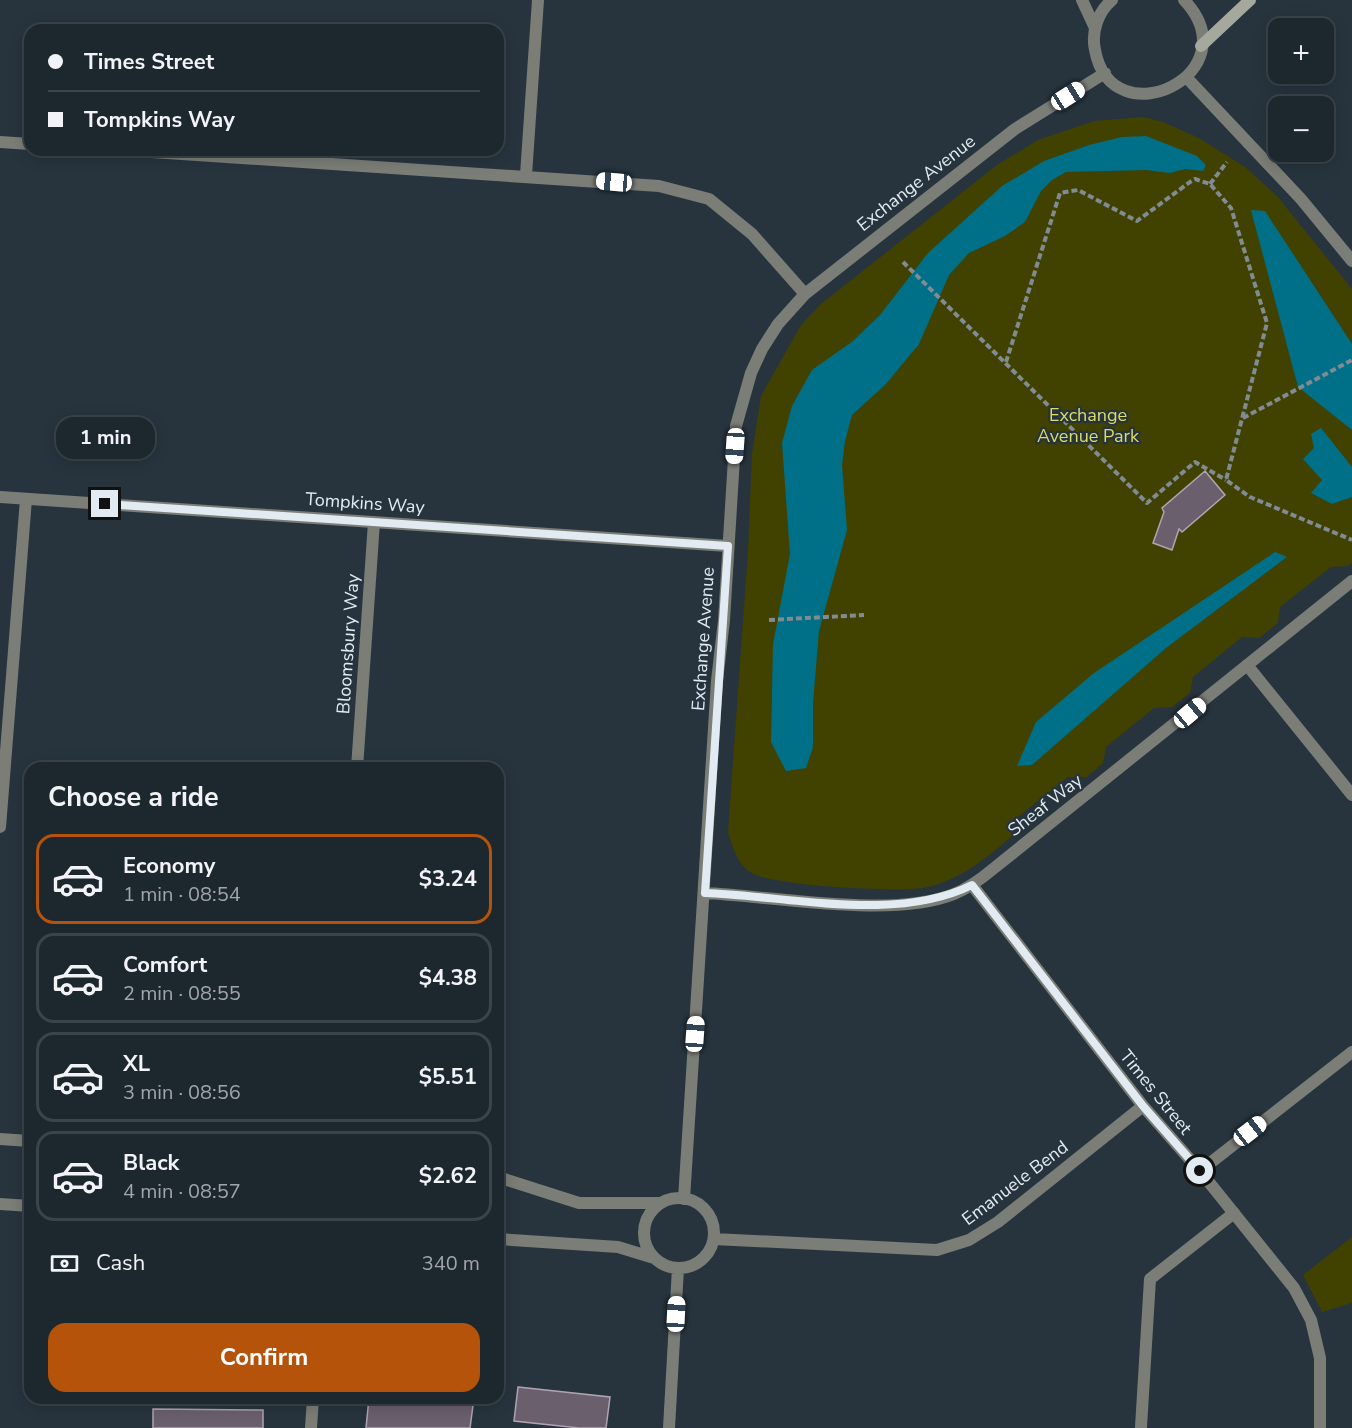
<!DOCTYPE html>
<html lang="en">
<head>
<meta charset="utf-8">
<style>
	:root { --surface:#1d272e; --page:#252f36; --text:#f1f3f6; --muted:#a0a5aa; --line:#3b444a; --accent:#b45309 }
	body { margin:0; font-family:"Nunito Sans",sans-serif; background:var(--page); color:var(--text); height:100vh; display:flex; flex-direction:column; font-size:22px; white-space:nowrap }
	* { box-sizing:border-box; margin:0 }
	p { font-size:20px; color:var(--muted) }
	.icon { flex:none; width:33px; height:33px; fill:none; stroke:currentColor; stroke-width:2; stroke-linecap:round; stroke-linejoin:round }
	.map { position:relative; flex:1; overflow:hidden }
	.panel { position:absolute; left:24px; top:762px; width:480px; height:642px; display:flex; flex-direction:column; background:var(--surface); border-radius:18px; box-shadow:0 3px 15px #0003,0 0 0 2px var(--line) }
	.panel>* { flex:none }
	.banner { position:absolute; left:24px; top:24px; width:480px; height:132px; border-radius:18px; box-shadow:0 3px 15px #0003,0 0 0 2px var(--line); display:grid; align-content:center; height:132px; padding:0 24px; background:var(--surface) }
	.controls { position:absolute; left:1268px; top:18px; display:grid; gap:12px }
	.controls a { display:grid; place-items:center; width:66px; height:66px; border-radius:12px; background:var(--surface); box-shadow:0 3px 15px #0003,0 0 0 2px var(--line); font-size:30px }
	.end { position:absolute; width:27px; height:27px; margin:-14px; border:8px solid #e2ebf1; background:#111; box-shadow:0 0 0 3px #111 }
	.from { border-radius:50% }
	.bubble { position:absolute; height:42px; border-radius:18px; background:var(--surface); box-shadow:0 3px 15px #0003,0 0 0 2px var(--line); font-size:20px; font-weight:700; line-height:42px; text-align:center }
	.car { position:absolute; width:18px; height:36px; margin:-18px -9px; border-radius:8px; box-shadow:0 0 4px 2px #0007; background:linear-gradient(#fff 24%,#345 0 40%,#fff 0 76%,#345 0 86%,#fff 0) }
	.banner b { display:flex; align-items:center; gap:21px; height:57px; font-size:22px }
	.banner b+b { border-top:2px solid var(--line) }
	.banner i { width:15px; height:15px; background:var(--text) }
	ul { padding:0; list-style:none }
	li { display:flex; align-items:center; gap:18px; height:90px; margin:0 12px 9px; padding:0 12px; border:3px solid var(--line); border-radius:18px }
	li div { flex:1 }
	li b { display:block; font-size:22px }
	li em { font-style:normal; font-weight:700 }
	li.on { border-color:var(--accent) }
	li>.icon { width:54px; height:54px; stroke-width:1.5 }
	h2 { padding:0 24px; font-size:27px; line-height:72px }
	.pay { display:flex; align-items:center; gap:15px; height:66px; padding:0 24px; font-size:22px }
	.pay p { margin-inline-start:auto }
	.button { display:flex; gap:12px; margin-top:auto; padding:12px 24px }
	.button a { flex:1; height:69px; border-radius:18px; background:var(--accent); color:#fff; font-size:24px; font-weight:700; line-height:69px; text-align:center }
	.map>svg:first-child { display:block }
	.green { fill:#414200 }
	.water { fill:#006f88 }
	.building { fill:#6a606d; stroke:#b0a4b3; stroke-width:1.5 }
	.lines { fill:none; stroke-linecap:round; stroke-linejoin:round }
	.path { stroke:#808b94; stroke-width:4; stroke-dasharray:6 3; stroke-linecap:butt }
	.lane { stroke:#7b7e77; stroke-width:12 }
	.street { stroke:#7b7e77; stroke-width:12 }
	.secondary { stroke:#a4a89d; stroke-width:12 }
	.route { stroke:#e2ebf1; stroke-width:8 }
	.labels { text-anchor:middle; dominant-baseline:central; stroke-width:4.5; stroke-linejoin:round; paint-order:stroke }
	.street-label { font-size:18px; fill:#e2ebf1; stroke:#27343e }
	.park-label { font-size:18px; fill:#dadd62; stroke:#27343e }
</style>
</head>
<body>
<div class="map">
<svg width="1352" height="1428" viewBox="0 0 1352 1428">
	<rect width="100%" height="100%" fill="#27343e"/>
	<path class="green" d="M1143 117 1163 122 1199 138 1245 167 1277 196 1352 289V563L1348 566 1331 567 1280 607 1278 623 1259 638 1242 637 1193 677 1190 693 1172 707 1154 708 1106 747 1103 763 1087 777H1068L1018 817 1016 833C996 849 976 868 953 878 944 882 932 887 922 888 896 892 769 886 750 872 736 862 733 847 728 832L748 551 752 454 761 396 801 325 821 304 997 165 1038 140 1094 121Z
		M1352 1237V1303L1322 1312 1303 1275Z"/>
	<path class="water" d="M1146 136 1197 156 1206 165 1203 171 1185 169 1170 173 1146 170 1066 172 1052 180 1041 191 1025 222 1005 236 969 253 949 275 919 344 886 384 852 415 845 441 842 465 847 530 819 631 813 703V747L806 768 786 771 771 742 773 644 790 554 782 443 792 406 812 370 853 341 880 315 928 253 1002 186 1044 161 1089 145 1122 137Z
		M1251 210 1265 211 1352 344V430L1298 387Z
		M1321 428 1352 467V497L1332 504 1311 493 1322 480 1303 459 1314 448 1311 434Z
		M1275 552 1287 557 1166 648 1032 765 1017 766 1036 722 1094 673Z"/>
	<path class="building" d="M1205 471 1225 495 1182 532 1179 529 1172 550 1153 543 1164 512 1162 508Z
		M518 1387 610 1397 606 1428H579L514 1421Z
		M369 1398H474L470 1428H366Z
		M153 1409 263 1410V1428H153Z"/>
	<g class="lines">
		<path class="path" d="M1210 184 1227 162
			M903 262 1147 503 1195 462 1226 480
			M1006 362 1060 193 1078 190 1137 221 1190 182 1195 179 1210 184 1231 208 1267 323 1226 480 1250 497 1352 540
			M1243 418 1352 360
			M769 620 864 615"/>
		<path class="lane" d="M1200 1171 1352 1052
			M1141 1427 1150 1279 1234 1213"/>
		<path class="street" d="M1082 0 1095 28
			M1112 0C1098 12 1091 32 1095 50 1112 141 1253 73 1184 0
			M1187 78 1301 199 1352 261
			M0 142 30 144
			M122 150 659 186 709 199 752 234 805 294
			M526 175 538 0
			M0 497 728 546
			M1247 665 1352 795
			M357 768 374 522
			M0 827 26 499
			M972 885 1143 1106 1200 1171 1294 1288 1311 1320 1320 1358V1428
			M704 893C774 896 892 919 954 894 969 888 981 879 993 869L1352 581
			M0 1139 30 1141
			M498 1177 579 1203H660
			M644 1233a35 35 0 1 1 70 0a35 35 0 1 1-70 0Z
			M684 1199 717 681 724 620 736 426 751 373 762 349 778 324 805 294 1015 129 1105 73
			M0 1204 30 1206
			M498 1239 618 1247 654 1258
			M714 1239 937 1250 969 1240 998 1222 1143 1106
			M311 1428 313 1398
			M669 1428 678 1268"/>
		<path class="secondary" d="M1201 46 1250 0"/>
	</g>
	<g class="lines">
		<path class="route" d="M105 504 728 546 705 893C789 896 895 923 972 885L1143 1106 1200 1171"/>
	</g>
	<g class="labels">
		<g class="street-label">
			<text transform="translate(916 183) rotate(-38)">Exchange Avenue</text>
			<text transform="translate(365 503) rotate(4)">Tompkins Way</text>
			<text transform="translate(703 639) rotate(-86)">Exchange Avenue</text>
			<text transform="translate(348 644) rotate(-86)">Bloomsbury Way</text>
			<text transform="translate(1045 805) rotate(-38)">Sheaf Way</text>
			<text transform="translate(1156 1092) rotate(51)">Times Street</text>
			<text transform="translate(1015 1183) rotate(-37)">Emanuele Bend</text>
		</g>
		<g class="park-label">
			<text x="1088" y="415">Exchange<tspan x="1088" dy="21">Avenue Park</tspan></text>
		</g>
	</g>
</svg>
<div class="controls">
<a>+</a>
<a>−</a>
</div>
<i class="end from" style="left:1200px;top:1171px"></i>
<i class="end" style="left:105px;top:504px"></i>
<div class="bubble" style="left:56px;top:417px;width:99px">1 min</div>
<i class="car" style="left:1068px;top:96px;rotate:58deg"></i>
<i class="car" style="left:614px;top:182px;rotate:275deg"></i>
<i class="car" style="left:735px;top:446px;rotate:184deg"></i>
<i class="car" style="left:1190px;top:713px;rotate:50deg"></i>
<i class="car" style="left:695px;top:1034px;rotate:4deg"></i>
<i class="car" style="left:1250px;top:1131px;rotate:52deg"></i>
<i class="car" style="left:676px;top:1314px;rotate:3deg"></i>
<div class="banner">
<b><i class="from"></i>Times Street</b>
<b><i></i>Tompkins Way</b>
</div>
<section class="panel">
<h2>Choose a ride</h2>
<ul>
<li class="on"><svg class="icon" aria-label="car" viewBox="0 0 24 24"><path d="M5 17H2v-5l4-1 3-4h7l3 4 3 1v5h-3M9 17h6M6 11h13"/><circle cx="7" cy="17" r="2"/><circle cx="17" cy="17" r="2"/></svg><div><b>Economy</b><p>1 min · 08:54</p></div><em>$3.24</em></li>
<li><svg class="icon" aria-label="car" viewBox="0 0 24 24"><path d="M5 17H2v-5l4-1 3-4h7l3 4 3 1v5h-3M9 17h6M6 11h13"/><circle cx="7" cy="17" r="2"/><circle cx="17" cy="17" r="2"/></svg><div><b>Comfort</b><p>2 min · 08:55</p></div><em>$4.38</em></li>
<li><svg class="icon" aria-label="car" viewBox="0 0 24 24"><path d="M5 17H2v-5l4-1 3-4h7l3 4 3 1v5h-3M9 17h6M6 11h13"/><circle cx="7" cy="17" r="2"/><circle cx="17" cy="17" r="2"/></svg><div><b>XL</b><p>3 min · 08:56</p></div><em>$5.51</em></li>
<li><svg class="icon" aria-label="car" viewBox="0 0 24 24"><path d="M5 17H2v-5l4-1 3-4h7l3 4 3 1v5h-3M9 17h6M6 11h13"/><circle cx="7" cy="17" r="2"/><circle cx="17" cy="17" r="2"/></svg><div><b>Black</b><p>4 min · 08:57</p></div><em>$2.62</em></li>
</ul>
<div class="pay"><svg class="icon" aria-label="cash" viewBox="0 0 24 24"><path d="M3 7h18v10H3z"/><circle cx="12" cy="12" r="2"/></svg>Cash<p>340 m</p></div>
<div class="button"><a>Confirm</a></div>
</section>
</div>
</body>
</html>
